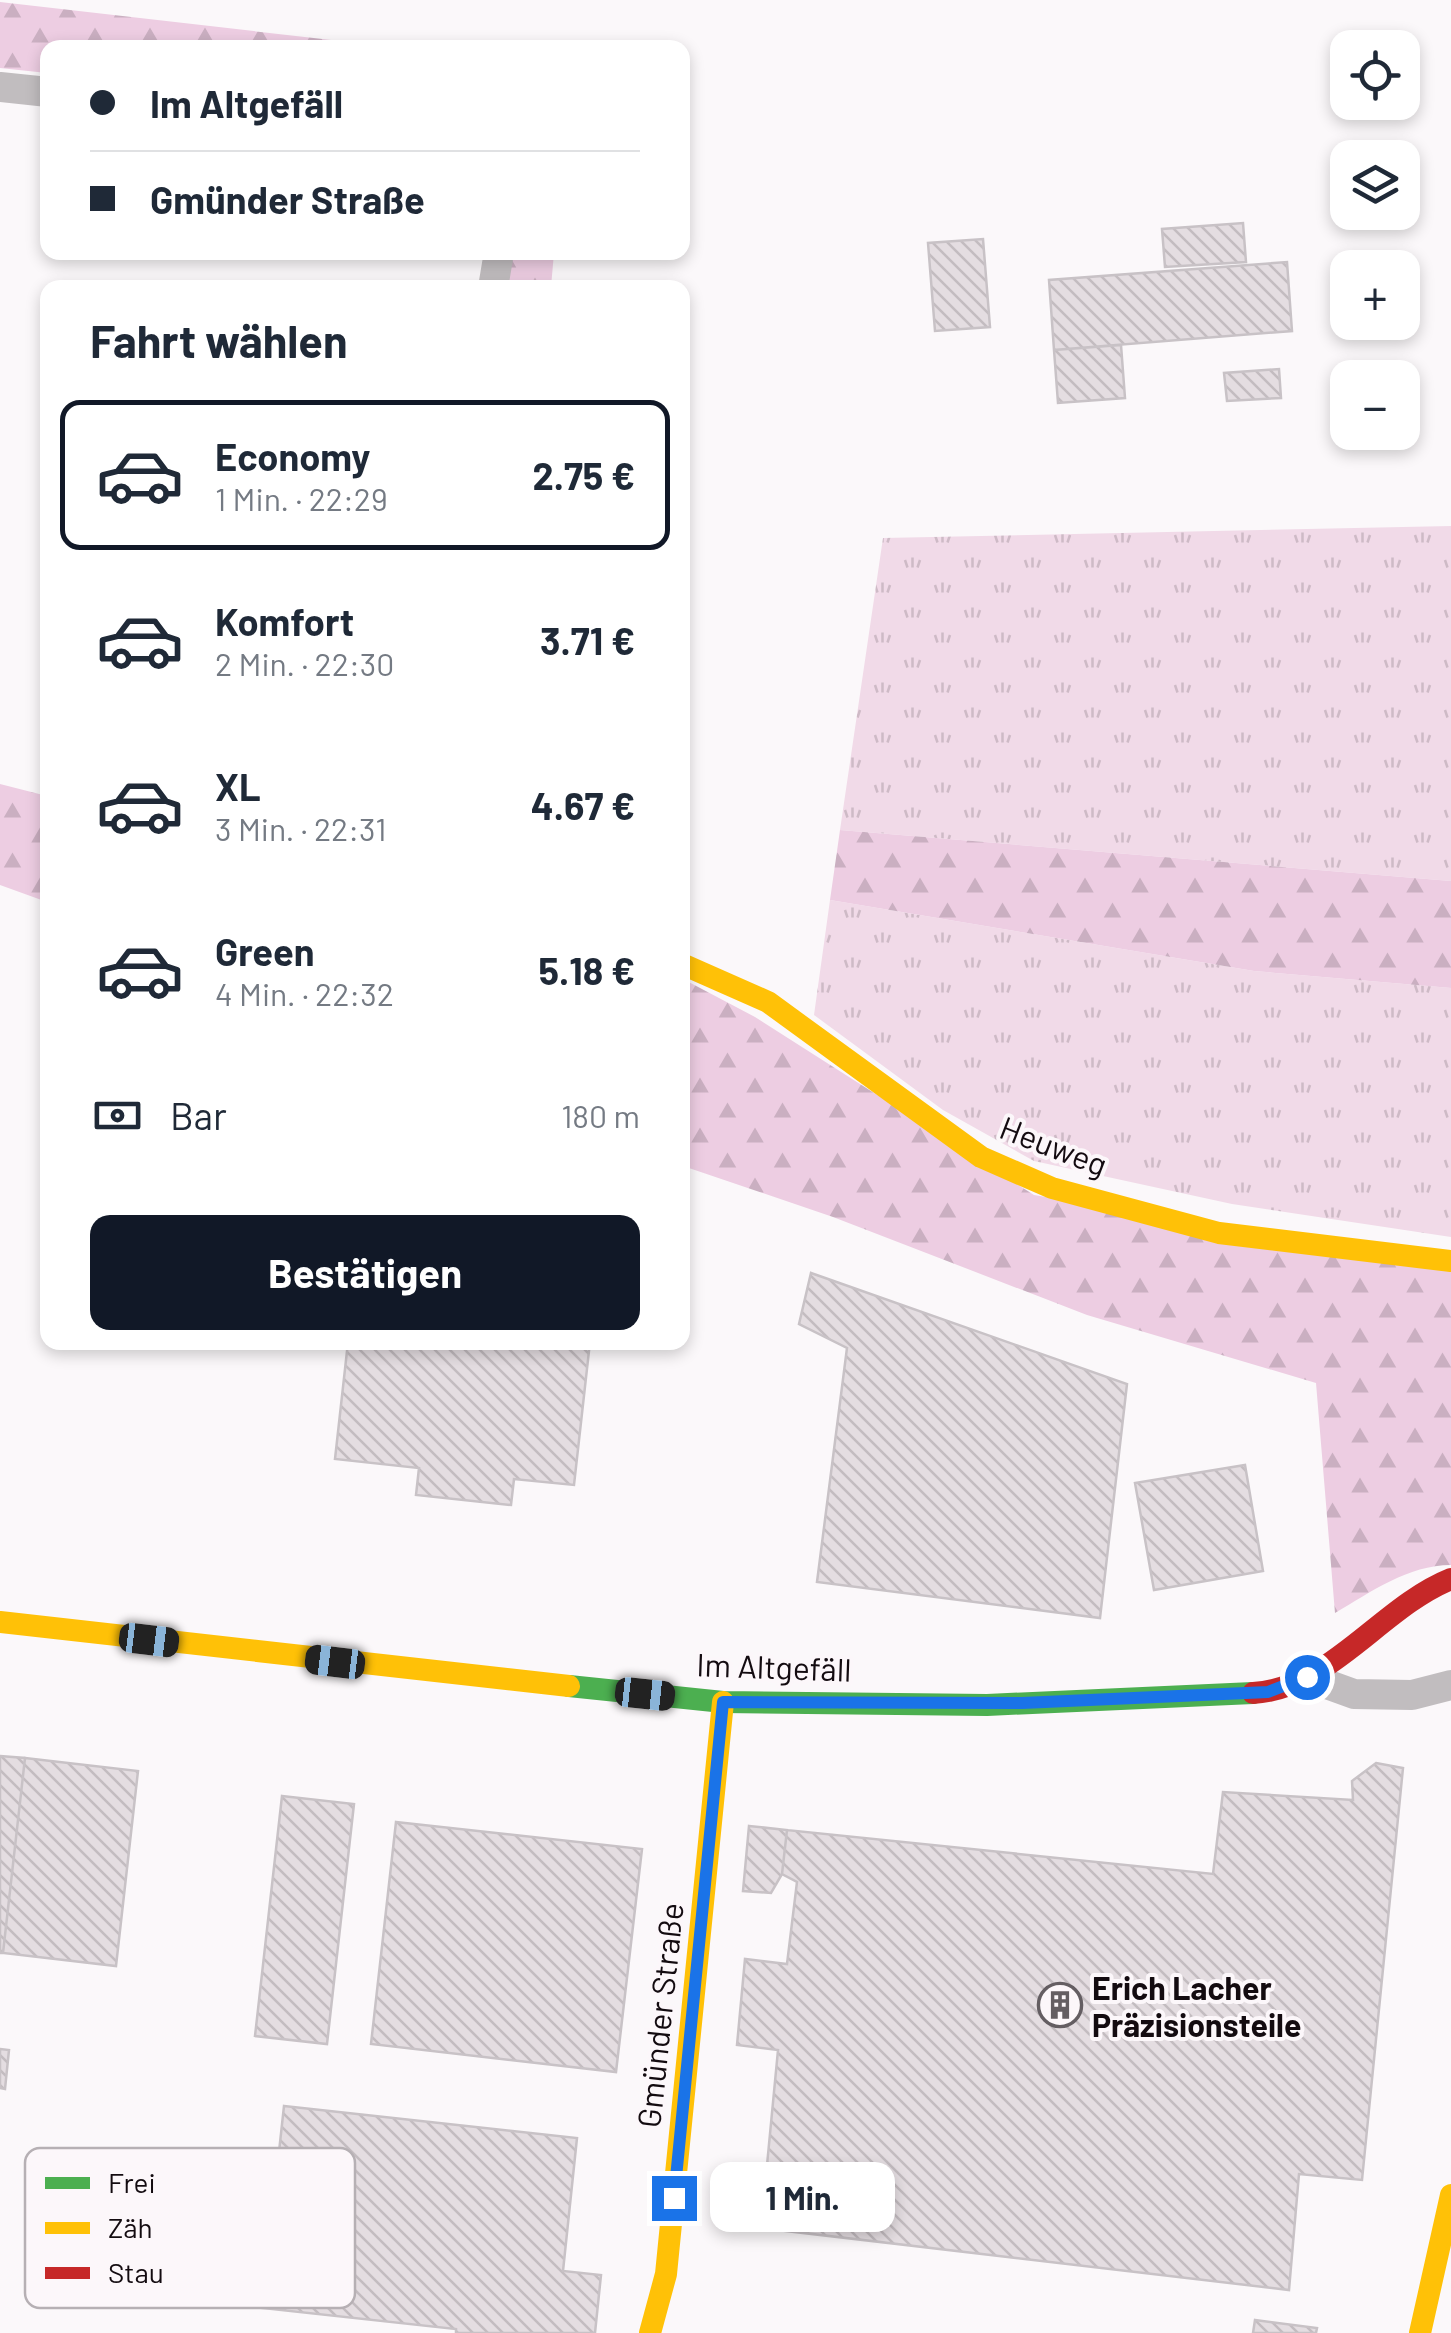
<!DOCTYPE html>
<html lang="de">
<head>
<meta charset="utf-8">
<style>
	:root { --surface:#fff; --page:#f2f2f3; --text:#1f2937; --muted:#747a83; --line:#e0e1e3; --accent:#111827 }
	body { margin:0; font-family:Barlow,sans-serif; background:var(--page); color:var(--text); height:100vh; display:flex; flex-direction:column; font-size:38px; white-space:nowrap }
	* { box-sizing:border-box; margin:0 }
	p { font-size:32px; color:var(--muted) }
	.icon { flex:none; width:55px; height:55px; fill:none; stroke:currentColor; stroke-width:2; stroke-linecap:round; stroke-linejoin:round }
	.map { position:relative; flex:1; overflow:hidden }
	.details { position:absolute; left:40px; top:280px; width:650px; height:1070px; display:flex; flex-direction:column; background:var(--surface); border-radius:20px; box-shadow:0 5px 15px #0003 }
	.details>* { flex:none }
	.banner { position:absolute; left:40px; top:40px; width:650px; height:220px; border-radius:20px; box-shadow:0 5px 15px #0003; display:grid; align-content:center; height:220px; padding:0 50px; background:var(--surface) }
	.tools { position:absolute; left:1330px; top:30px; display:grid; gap:20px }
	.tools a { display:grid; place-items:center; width:90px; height:90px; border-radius:20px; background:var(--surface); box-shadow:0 5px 15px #0003; font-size:50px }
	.end { position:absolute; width:45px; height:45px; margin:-22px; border:12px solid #1a73e8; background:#fff; box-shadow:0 0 0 5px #fff }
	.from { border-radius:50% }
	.bubble { position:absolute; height:70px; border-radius:20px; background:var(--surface); box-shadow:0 5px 15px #0003; font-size:32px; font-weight:700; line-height:70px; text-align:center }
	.car { position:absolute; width:30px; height:60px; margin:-30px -15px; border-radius:12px; box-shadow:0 0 8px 2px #0007; background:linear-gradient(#222 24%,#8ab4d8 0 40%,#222 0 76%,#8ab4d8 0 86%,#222 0) }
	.banner b { display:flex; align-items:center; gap:35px; height:95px; font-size:38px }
	.banner b+b { border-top:2px solid var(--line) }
	.banner i { width:25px; height:25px; background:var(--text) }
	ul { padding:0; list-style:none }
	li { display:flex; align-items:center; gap:30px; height:150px; margin:0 20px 15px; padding:0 30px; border:5px solid transparent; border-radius:20px }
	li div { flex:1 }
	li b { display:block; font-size:38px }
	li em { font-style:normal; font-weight:700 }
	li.current { border-color:var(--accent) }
	li>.icon { width:90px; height:90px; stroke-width:1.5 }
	h2 { padding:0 50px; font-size:45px; line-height:120px }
	.pay { display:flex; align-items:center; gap:25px; height:110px; padding:0 50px; font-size:38px }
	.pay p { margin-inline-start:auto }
	.button { display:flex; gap:20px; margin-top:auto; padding:20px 50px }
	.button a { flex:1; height:115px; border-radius:20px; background:var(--accent); color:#fff; font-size:40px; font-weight:700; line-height:115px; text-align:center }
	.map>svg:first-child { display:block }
	.grass { fill:url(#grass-tufts) }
	.forest { fill:url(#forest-firs) }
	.building { fill:url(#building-back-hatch); stroke:#c8c2c6; stroke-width:2.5 }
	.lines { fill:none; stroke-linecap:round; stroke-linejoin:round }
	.street { stroke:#c1bdbf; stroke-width:30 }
	.fast { stroke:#4caf50; stroke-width:22 }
	.slow { stroke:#ffc107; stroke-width:22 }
	.jam { stroke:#c62828; stroke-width:22 }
	.route { stroke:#1a73e8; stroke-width:12 }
	.labels { text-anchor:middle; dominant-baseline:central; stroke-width:8; stroke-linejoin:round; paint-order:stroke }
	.street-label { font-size:32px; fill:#130b10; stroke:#fcf7fa }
	.poi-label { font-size:32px; font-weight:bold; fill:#130b10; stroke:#fcf7fa; text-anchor:start }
	.key { fill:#fcf7fa; stroke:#b6b0b4; stroke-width:2.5 }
	.key-label { font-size:28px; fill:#130b10 }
</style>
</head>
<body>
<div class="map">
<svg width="1451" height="2333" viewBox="0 0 1451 2333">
	<defs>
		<pattern id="grass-tufts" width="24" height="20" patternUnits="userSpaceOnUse" patternTransform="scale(2.5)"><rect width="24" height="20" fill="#f1dae8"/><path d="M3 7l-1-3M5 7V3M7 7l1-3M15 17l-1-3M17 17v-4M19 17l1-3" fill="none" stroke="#cebac6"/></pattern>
		<pattern id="forest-firs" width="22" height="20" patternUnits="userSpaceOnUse" patternTransform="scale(2.5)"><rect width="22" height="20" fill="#edcde2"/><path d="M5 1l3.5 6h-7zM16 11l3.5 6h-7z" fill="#caafc1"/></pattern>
		<pattern id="building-back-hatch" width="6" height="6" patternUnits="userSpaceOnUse" patternTransform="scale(2.5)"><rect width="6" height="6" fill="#e4dde1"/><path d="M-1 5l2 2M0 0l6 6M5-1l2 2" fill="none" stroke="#c3bcc0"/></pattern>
	</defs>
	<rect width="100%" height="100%" fill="#fbf8fa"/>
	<path class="grass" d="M1451 526V881L840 830 883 538Z
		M830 900 1254 971 1451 988V1237L1232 1204 1034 1161 943 1110 814 1015Z"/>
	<path class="forest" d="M0 2 340 41 374 47 48 48 47 73 0 68Z
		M512 253H554L551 287 506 288Z
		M0 784 47 796V902L0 885Z
		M840 830 1451 881V988L1254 971 830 900Z
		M683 979 755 1017 1034 1195 1451 1264V1565C1408 1565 1371 1592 1335 1613L1316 1383 1087 1315 833 1217 683 1166Z"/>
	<path class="building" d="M1243 223 1246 262 1165 267 1162 229Z
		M983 239 990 327 935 331 928 243Z
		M1287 262 1292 331 1054 350 1049 280Z
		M1121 345 1125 398 1058 403 1054 350Z
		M1279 369 1281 398 1227 401 1224 373Z
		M811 1273 1127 1384 1100 1618 817 1582 847 1348 799 1324Z
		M348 1342H590L574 1485 514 1479 511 1505 416 1495 419 1468 335 1459Z
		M1245 1465 1263 1571 1154 1590 1135 1483Z
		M0 1756 25 1758 3 1953H0Z
		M25 1758 138 1771 116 1966 3 1953Z
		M1376 1763 1403 1768 1362 2180 1299 2174 1289 2290 761 2228 778 2050 737 2045 745 1959 787 1964 797 1882 782 1874 787 1830 1213 1874 1223 1792 1353 1800 1352 1781Z
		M282 1796 354 1804 327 2044 255 2036Z
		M396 1822 642 1849 616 2072 371 2044Z
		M749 1826 787 1830 782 1874 771 1893 743 1891Z
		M0 2049 9 2050 5 2089 0 2088Z
		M284 2106 577 2138 563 2271 601 2275 595 2333H456V2329L262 2308Z
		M1255 2320 1317 2328 1316 2333H1253Z"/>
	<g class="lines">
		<path class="street" d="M0 87 48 92
			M493 288 499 252
			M1307 1677 1354 1694 1412 1695 1451 1685"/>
		<path class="fast" d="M569 1686 723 1702 987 1705 1253 1693"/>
		<path class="slow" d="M682 964 768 1002 981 1157 1052 1188 1219 1233 1451 1261
			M0 1622 569 1686
			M650 2333 666 2274 723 1702
			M1420 2333 1451 2195"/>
		<path class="jam" d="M1253 1693C1330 1689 1381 1607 1451 1579"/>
	</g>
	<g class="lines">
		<path class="route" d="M674 2198 723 1702 1022 1703 1268 1692 1307 1677"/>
	</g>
	<defs>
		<symbol id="building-ring" viewBox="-11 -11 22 22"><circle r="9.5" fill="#fcf7fa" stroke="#645e62" stroke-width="1.5"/><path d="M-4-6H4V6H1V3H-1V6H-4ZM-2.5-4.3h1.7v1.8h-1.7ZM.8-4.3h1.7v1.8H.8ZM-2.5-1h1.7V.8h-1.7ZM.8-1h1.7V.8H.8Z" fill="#645e62"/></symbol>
	</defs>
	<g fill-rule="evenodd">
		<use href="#building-ring" x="1035" y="1980" width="50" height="50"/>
	</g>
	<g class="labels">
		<g class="street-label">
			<text transform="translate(1054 1145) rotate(21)">Heuweg</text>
			<text transform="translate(774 1666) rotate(2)">Im Altgefäll</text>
			<text transform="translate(659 2015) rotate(-84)">Gmünder Straße</text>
		</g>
		<g class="poi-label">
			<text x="1092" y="1987">Erich Lacher<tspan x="1092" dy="37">Präzisionsteile</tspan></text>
		</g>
	</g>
	<rect x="25" y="2148" width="330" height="160" rx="15" class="key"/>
	<rect x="45" y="2177" width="45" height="12" fill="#4caf50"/>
	<rect x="45" y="2222" width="45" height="12" fill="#ffc107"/>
	<rect x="45" y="2267" width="45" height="12" fill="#c62828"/>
	<g class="key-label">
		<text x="108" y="2193">Frei</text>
		<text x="108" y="2238">Zäh</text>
		<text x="108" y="2283">Stau</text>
	</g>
</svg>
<div class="tools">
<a><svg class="icon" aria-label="locate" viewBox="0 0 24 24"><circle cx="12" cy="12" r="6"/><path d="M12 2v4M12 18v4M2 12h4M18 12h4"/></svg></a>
<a><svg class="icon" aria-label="layers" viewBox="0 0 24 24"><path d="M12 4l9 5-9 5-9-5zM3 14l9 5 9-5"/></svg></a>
<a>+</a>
<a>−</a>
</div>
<i class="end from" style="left:1307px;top:1677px"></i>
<i class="end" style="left:674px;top:2198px"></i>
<div class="bubble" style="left:710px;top:2162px;width:185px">1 Min.</div>
<i class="car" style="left:149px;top:1640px;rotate:97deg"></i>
<i class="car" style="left:335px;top:1662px;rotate:277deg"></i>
<i class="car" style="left:645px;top:1694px;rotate:96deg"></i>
<div class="banner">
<b><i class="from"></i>Im Altgefäll</b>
<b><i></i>Gmünder Straße</b>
</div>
<section class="details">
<h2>Fahrt wählen</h2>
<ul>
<li class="current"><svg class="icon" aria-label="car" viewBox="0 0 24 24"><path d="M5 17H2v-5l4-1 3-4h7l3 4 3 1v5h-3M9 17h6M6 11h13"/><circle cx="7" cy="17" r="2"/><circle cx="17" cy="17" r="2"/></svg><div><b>Economy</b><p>1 Min. · 22:29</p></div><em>2.75 €</em></li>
<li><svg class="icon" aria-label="car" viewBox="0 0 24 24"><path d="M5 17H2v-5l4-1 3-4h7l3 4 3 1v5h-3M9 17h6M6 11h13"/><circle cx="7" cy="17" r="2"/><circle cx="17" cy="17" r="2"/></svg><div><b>Komfort</b><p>2 Min. · 22:30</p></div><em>3.71 €</em></li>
<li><svg class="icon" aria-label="car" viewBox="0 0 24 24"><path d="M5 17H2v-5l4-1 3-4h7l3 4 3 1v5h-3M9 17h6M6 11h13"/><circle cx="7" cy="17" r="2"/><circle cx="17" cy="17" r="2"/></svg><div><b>XL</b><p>3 Min. · 22:31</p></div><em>4.67 €</em></li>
<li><svg class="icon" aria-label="car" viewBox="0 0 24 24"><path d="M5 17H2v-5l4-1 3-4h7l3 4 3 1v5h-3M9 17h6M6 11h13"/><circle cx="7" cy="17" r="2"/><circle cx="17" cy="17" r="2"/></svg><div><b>Green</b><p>4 Min. · 22:32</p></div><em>5.18 €</em></li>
</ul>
<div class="pay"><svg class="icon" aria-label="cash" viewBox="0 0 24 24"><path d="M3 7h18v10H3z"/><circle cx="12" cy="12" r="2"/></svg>Bar<p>180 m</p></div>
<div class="button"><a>Bestätigen</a></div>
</section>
</div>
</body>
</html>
